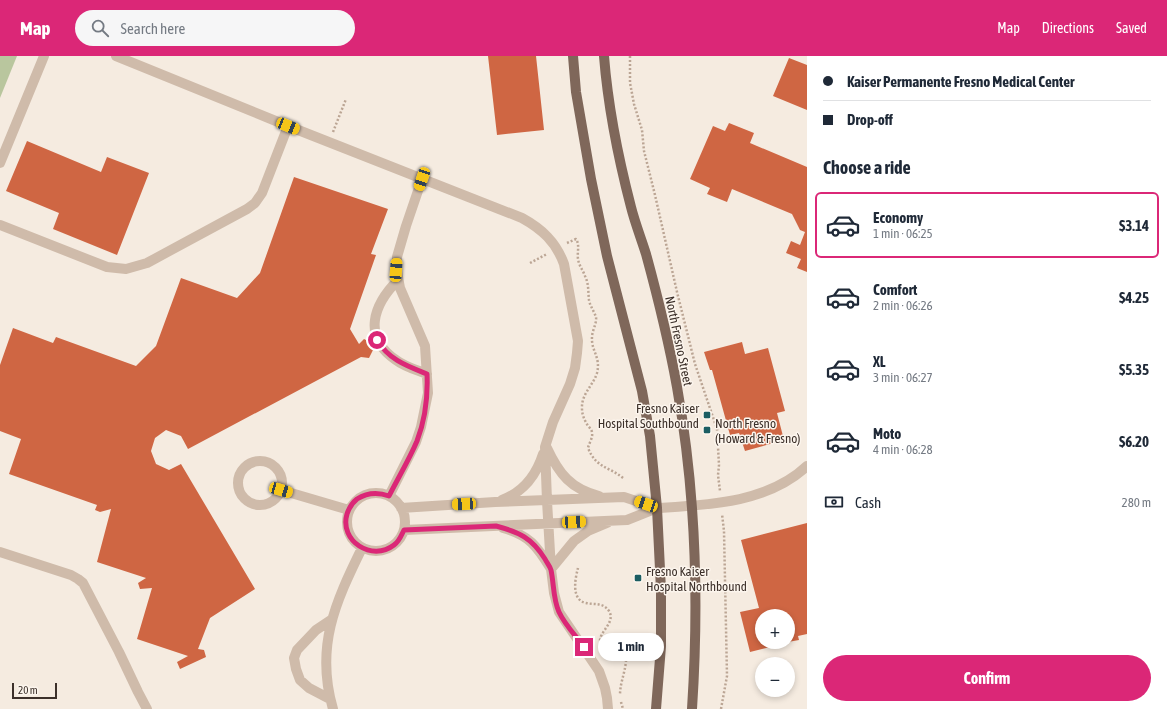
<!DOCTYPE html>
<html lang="en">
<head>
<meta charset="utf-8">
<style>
	:root { --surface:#fff; --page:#f6f6f7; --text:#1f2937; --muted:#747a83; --line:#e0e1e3; --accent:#db2777 }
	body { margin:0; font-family:"Asap Condensed",sans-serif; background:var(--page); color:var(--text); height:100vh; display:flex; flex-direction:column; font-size:15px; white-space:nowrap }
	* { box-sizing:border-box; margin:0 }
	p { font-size:13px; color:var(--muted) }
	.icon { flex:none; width:22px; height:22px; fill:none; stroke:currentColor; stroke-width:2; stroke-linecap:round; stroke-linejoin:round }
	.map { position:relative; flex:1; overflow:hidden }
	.drawer { display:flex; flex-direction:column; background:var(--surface); width:360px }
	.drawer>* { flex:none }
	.hud { display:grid; align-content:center; height:88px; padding:0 16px; background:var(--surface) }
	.buttons { position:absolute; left:755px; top:553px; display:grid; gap:8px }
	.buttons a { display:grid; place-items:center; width:40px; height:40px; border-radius:50%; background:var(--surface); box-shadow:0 2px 6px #0003; font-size:20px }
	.scale { position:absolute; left:12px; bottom:10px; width:45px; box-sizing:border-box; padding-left:4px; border:2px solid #3c302a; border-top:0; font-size:11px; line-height:14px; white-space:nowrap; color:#3c302a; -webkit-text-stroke:3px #fcf5ed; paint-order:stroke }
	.end { position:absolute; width:18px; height:18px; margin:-9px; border:5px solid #db2777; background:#fff; box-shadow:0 0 0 2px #fff }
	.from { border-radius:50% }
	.bubble { position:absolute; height:28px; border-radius:14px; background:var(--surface); box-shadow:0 2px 6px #0003; font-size:13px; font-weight:700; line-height:28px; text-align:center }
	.car { position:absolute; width:12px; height:24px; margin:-12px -6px; border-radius:5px; box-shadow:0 0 3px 1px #0007; background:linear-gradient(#f5c518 24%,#345 0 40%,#f5c518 0 76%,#345 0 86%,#f5c518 0) }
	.hud b { display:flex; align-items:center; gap:14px; height:38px; font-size:15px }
	.hud b+b { border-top:1px solid var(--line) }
	.hud i { width:10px; height:10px; background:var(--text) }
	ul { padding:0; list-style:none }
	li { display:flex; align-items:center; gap:12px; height:66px; margin:0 8px 6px; padding:0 8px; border:2px solid transparent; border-radius:6px }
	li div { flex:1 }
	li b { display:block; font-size:15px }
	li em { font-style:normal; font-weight:700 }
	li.active { border-color:var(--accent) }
	li>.icon { width:36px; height:36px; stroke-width:1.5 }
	h2 { padding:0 16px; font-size:18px; line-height:48px }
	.pay { display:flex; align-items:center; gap:10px; height:44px; padding:0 16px; font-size:15px }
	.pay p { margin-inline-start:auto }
	.cta { display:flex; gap:8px; margin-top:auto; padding:8px 16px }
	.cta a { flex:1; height:46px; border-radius:24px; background:var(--accent); color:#fff; font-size:16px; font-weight:700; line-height:46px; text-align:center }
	header { display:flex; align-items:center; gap:24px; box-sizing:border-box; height:56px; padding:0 20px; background:var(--accent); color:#fff }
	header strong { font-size:19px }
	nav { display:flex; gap:22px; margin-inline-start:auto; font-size:14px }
	.search { width:280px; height:36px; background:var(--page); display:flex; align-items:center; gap:10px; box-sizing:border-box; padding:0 14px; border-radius:22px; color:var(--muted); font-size:15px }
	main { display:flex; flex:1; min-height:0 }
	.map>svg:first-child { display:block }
	.green { fill:#b9c69e }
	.building { fill:#cf6643 }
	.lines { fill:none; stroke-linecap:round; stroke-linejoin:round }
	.path { stroke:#bba594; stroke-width:2.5; stroke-dasharray:2 2; stroke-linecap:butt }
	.minor { stroke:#cfbbaa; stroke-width:10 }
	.major { stroke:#7f675a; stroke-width:10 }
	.route { stroke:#db2777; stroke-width:5 }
	.poi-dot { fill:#1b5d62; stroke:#fcf5ed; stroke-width:1.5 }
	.labels { text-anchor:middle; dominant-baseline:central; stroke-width:3; stroke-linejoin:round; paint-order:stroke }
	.street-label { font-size:13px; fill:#3c302a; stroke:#fcf5ed }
	.poi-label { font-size:13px; fill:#3c302a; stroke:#fcf5ed; text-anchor:start }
</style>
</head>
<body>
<header>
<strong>Map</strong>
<div class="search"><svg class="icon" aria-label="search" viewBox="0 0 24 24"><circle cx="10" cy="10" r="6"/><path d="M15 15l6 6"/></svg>Search here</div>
<nav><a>Map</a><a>Directions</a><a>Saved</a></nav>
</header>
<main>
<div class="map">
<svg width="807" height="653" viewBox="0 0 807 653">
	<rect width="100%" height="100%" fill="#f5ebe0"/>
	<path class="green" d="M0 0H17L0 42Z"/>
	<path class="building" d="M488 0H536L544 74 497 79Z
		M789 2 807 9V54L773 40Z
		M729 67 754 77 750 87 807 111V216L797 212 801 203 786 197 791 185 800 189 805 176 800 174 792 158 732 133 727 146 707 138 710 132 690 123 713 70 725 75Z
		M27 85 101 116 107 101 149 117 117 199 53 173 59 157 6 135Z
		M294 121 388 153 371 198 376 199 350 273 359 288 364 283 370 286 373 294 369 302 361 301 188 393 181 380 166 374 155 382 151 395 156 408 169 414 181 408 255 533 210 562 198 593 204 594 206 601 180 613 177 606 188 600 137 583 152 532 140 533 138 527 146 522 97 506 111 453 100 456 95 454 97 449 9 418 21 383 0 375V309L13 272 53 287 56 281 136 310 156 290 181 222 237 242 260 217Z
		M742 286 745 298 768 292 785 355 777 357 784 384 745 395 739 377 730 379 712 314H710L704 296Z
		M807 467V578L798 580 799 584 788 586V560H762V586L787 587 750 596 740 556 759 552 741 484Z"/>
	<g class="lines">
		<path class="path" d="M630 0V27L634 48 642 74 644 95 655 139 677 236 695 308 717 373 719 409 718 419 720 435
			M333 76 346 43
			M567 187 576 183C580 189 577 196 578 203 579 210 583 214 585 220 589 228 588 236 589 244 590 250 594 255 596 261 597 267 592 275 592 281 591 295 601 301 597 317 593 330 581 338 582 353 582 359 585 365 588 370 590 372 592 374 592 377 593 382 589 387 588 392 596 412 608 410 623 422
			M530 207 547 198
			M578 512C575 523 571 544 586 547 594 549 603 546 609 555 616 567 599 575 600 586 601 597 621 595 626 605 625 617 620 627 620 639
			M621 646 623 653
			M721 653 727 620 724 475 722 458"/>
		<path class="minor" d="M116 0 288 70 522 162C542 173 556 186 564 208L578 285 577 297 575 312 570 328 553 366 545 391 547 445 551 513 554 537 559 556 599 615 605 632 607 642 608 653
			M0 107 44 0
			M0 169 107 211 126 213 147 207 247 153 255 147 262 137 288 70
			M398 224C373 249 362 281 396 304 405 311 417 314 427 318
			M547 392C559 418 571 433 599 440
			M238 427a22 22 0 1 1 44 0a22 22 0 1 1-44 0Z
			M281 434 349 454
			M347 466a29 29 0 1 1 58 0a29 29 0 1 1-58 0Z
			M389 440 416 386 421 371 428 337 425 290 400 232 397 215V201L406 170 422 123
			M502 444C523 436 536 420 543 398
			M401 452 495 446 624 441 657 452 627 464 404 474
			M657 452C708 449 768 447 807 410
			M503 472C529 479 537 490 551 513L574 485 588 475 607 467
			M0 496 71 519 78 523 83 527 119 596 138 636 147 653
			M330 643 309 632 300 624 296 613 294 602 297 594 316 574 331 564
			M333 653C315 591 335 547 362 492"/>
		<path class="major" d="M573 0 576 36 591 123 607 200 642 335 650 380 657 452 661 534V590L656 653
			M604 0C608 51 618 101 631 151 635 167 641 182 646 198 658 242 669 287 677 331 696 437 699 546 692 653"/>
	</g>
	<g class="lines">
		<path class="route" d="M377 284C389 304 407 310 427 318 428 341 425 364 417 385 409 404 398 422 389 440 378 436 368 436 357 443 352 447 349 452 347 458 339 485 372 506 394 489 399 486 401 480 404 474L496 470C519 476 532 482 545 503 547 507 550 510 551 514 554 528 553 543 559 556 565 569 576 580 584 591"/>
	</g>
	<g class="poi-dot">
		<rect x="703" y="355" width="8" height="8" rx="2"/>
		<rect x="703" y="370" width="8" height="8" rx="2"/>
		<rect x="634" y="518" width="8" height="8" rx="2"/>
	</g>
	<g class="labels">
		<g class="street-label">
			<text transform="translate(679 285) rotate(78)">North Fresno Street</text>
		</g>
		<g class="poi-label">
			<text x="699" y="352" text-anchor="end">Fresno Kaiser<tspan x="699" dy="15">Hospital Southbound</tspan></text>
			<text x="715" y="367">North Fresno<tspan x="715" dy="15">(Howard &amp; Fresno)</tspan></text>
			<text x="646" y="515">Fresno Kaiser<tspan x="646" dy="15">Hospital Northbound</tspan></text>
		</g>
	</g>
</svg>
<div class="buttons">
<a>+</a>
<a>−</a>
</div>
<div class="scale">20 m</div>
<i class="end from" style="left:377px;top:284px"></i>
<i class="end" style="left:584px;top:591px"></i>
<div class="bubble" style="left:598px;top:577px;width:66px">1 min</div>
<i class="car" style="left:288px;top:70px;rotate:112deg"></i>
<i class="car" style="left:422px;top:123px;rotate:199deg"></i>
<i class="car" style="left:396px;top:214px;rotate:4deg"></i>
<i class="car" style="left:281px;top:434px;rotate:106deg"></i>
<i class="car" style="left:464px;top:448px;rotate:267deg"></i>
<i class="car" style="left:646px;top:448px;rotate:289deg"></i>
<i class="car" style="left:574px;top:466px;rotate:87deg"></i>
</div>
<section class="drawer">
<div class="hud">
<b><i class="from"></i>Kaiser Permanente Fresno Medical Center</b>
<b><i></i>Drop-off</b>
</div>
<h2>Choose a ride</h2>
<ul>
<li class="active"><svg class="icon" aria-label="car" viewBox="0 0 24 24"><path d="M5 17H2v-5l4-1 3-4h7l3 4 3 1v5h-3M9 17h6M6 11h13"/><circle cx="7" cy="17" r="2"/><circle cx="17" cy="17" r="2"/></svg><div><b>Economy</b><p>1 min · 06:25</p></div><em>$3.14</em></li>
<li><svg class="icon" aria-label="car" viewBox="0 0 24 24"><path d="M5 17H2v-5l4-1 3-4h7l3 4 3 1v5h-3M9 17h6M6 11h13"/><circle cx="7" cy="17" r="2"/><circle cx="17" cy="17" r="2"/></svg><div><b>Comfort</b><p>2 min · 06:26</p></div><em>$4.25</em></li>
<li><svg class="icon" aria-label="car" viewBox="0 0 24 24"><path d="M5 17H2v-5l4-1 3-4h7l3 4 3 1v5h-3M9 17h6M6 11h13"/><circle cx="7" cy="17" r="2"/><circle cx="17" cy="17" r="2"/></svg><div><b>XL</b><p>3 min · 06:27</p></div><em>$5.35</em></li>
<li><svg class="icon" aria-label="car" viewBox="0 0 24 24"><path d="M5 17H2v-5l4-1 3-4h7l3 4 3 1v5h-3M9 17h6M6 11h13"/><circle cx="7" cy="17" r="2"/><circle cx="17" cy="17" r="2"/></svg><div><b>Moto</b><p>4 min · 06:28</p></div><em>$6.20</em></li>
</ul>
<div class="pay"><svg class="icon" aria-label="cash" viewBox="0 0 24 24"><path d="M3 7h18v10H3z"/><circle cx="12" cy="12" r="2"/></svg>Cash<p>280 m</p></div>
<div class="cta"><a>Confirm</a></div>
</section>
</main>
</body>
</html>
